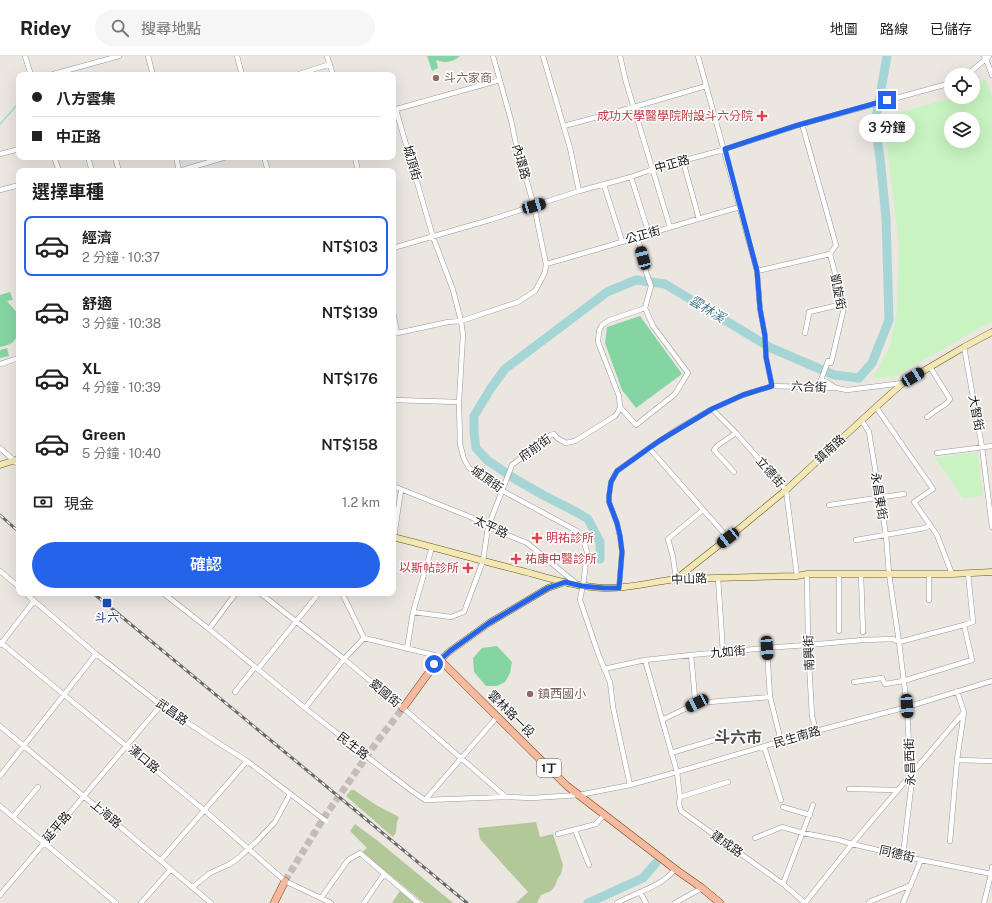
<!DOCTYPE html>
<html lang="zh-TW">
<head>
<meta charset="utf-8">
<style>
	:root { --surface:#fff; --page:#f6f6f6; --text:#202124; --muted:#757577; --line:#e0e0e0; --accent:#2563eb }
	body { margin:0; font-family:"Public Sans","Noto Sans TC",sans-serif; background:var(--page); color:var(--text); height:100vh; display:flex; flex-direction:column; font-size:15px; white-space:nowrap }
	* { box-sizing:border-box; margin:0 }
	p { font-size:13px; color:var(--muted) }
	.icon { flex:none; width:22px; height:22px; fill:none; stroke:currentColor; stroke-width:2; stroke-linecap:round; stroke-linejoin:round }
	.map { position:relative; flex:1; overflow:hidden }
	.side { position:absolute; left:16px; top:112px; width:380px; height:428px; display:flex; flex-direction:column; background:var(--surface); border-radius:8px; box-shadow:0 4px 16px #0002 }
	.side>* { flex:none }
	.top-card { position:absolute; left:16px; top:16px; width:380px; height:88px; border-radius:8px; box-shadow:0 4px 16px #0002; display:grid; align-content:center; height:88px; padding:0 16px; background:var(--surface) }
	.controls { position:absolute; left:944px; top:12px; display:grid; gap:8px }
	.controls a { display:grid; place-items:center; width:36px; height:36px; border-radius:50%; background:var(--surface); box-shadow:0 4px 16px #0002; font-size:20px }
	.end { position:absolute; width:18px; height:18px; margin:-9px; border:5px solid #2563eb; background:#fff; box-shadow:0 0 0 2px #fff }
	.from { border-radius:50% }
	.bubble { position:absolute; height:28px; border-radius:14px; background:var(--surface); box-shadow:0 4px 16px #0002; font-size:13px; font-weight:600; line-height:28px; text-align:center }
	.car { position:absolute; width:12px; height:24px; margin:-12px -6px; border-radius:5px; box-shadow:0 0 3px 1px #0007; background:linear-gradient(#222 24%,#8ab4d8 0 40%,#222 0 76%,#8ab4d8 0 86%,#222 0) }
	.top-card b { display:flex; align-items:center; gap:14px; height:38px; font-size:15px }
	.top-card b+b { border-top:1px solid var(--line) }
	.top-card i { width:10px; height:10px; background:var(--text) }
	ul { padding:0; list-style:none }
	li { display:flex; align-items:center; gap:12px; height:60px; margin:0 8px 6px; padding:0 8px; border:2px solid transparent; border-radius:8px }
	li div { flex:1 }
	li b { display:block; font-size:15px }
	li em { font-style:normal; font-weight:600 }
	li.active { border-color:var(--accent) }
	li>.icon { width:36px; height:36px; stroke-width:1.5 }
	h2 { padding:0 16px; font-size:18px; line-height:48px }
	.pay { display:flex; align-items:center; gap:10px; height:44px; padding:0 16px; font-size:15px }
	.pay p { margin-inline-start:auto }
	.action { display:flex; gap:8px; margin-top:auto; padding:8px 16px }
	.action a { flex:1; height:46px; border-radius:24px; background:var(--accent); color:#fff; font-size:16px; font-weight:600; line-height:46px; text-align:center }
	header { display:flex; align-items:center; gap:24px; box-sizing:border-box; height:56px; padding:0 20px; background:var(--surface); border-bottom:1px solid var(--line) }
	header strong { font-size:19px }
	nav { display:flex; gap:22px; margin-inline-start:auto; font-size:14px }
	.search { width:280px; height:36px; background:var(--page); display:flex; align-items:center; gap:10px; box-sizing:border-box; padding:0 14px; border-radius:22px; color:var(--muted); font-size:15px }
	.map>svg:first-child { display:block }
	.forest { fill:#b3c899 }
	.park { fill:#c9f3c1; fill-rule:evenodd }
	.pitch { fill:#85d5a2 }
	.lines { fill:none; stroke-linecap:round; stroke-linejoin:round }
	.stream { stroke:#a5d6d5; stroke-width:1.5 }
	.river { stroke:#a5d6d5; stroke-width:9 }
	.primary-tunnel { stroke:#c2bdb9; stroke-width:7; stroke-dasharray:7 3.5; stroke-linecap:butt }
	.street-casing { stroke:#989898; stroke-width:5.5 }
	.secondary-casing { stroke:#665a0e; stroke-width:7 }
	.primary-casing { stroke:#853f0d; stroke-width:8 }
	.street { stroke:#fff; stroke-width:4.5 }
	.secondary { stroke:#f3e7b8; stroke-width:6 }
	.primary { stroke:#f3ba9f; stroke-width:7 }
	.rail-casing { stroke:#696969; stroke-width:3 }
	.rail { stroke:#fff; stroke-width:1.5; stroke-dasharray:4.5; stroke-linecap:butt }
	.street-bridge-casing { stroke:#989898; stroke-width:5.5; stroke-linecap:butt }
	.street-bridge { stroke:#fff; stroke-width:4.5 }
	.route { stroke:#2563eb; stroke-width:5 }
	.education-dot { fill:#8d6e63; stroke:#fff; stroke-width:1.5 }
	.health-dot { fill:#e0444e; stroke:#fff; stroke-width:1.5 }
	.transit-dot { fill:#1a4fb4; stroke:#fff; stroke-width:1.5 }
	.labels { text-anchor:middle; dominant-baseline:central; stroke-width:3; stroke-linejoin:round; paint-order:stroke }
	.shield { fill:#fff; stroke:#5f5f5f; stroke-width:1 }
	.shield-label { font-size:11px; font-weight:bold; fill:#1b1b1b }
	.education-label { font-size:12px; fill:#785e54; stroke:#fff; text-anchor:start }
	.health-label { font-size:12px; fill:#be3a42; stroke:#fff; text-anchor:end }
	.street-label { font-size:12px; fill:#1b1b1b; stroke:#fff }
	.transit-label { font-size:12px; fill:#164399; stroke:#fff }
	.water-label { font-size:13px; font-style:italic; fill:#477a8b; stroke:#fff }
	.district-label { font-size:16px; font-weight:bold; fill:#4e4e4e; stroke:#fff }
</style>
</head>
<body>
<header>
<strong>Ridey</strong>
<div class="search"><svg class="icon" aria-label="search" viewBox="0 0 24 24"><circle cx="10" cy="10" r="6"/><path d="M15 15l6 6"/></svg>搜尋地點</div>
<nav><a>地圖</a><a>路線</a><a>已儲存</a></nav>
</header>
<div class="map">
<svg width="992" height="847" viewBox="0 0 992 847">
	<rect width="100%" height="100%" fill="#ece6e1"/>
	<path class="forest" d="M351 734H354L376 749 399 761 397 766 396 776 393 781 346 740Z
		M536 766 540 781 553 778 563 809 561 818 558 822 555 830 551 835 541 839 537 847H516L528 836 480 783 478 772Z
		M355 768 378 785 453 847H424L362 796 367 792 350 775Z
		M400 835 414 847H392Z"/>
	<path class="park" d="M986 23 992 41V265L896 320 873 322 890 291 897 256 899 190 886 81V60L956 41H973V31ZM951 63H973V85H951Z
		M977 396 983 440 963 442 935 402Z"/>
	<path class="pitch" d="M427 0H460C452 7 445 7 436 4L438 12 432 15Z
		M10 236 13 244 7 245C10 249 14 253 17 257 21 266 20 280 12 287 8 289 4 290 0 291V239Z
		M640 260 682 318 636 352 622 334 605 287 607 271Z
		M7 292 9 300 0 302V294Z
		M497 590 512 606 510 617 505 626 497 630H486L474 616 473 602 482 592Z"/>
	<g class="lines">
		<path class="stream" d="M0 68 17 49"/>
		<path class="river" d="M600 503V486L588 463 578 457 543 439 515 423 487 404 476 392 474 377V360L491 332 505 313 607 236 636 224 665 228 771 292 834 319 859 322 872 307 889 264 886 162 880 102 875 68 887 0
			M588 847 643 822 656 807"/>
		<path class="primary-tunnel" d="M285 825 323 763 376 687 403 652"/>
		<defs>
			<path id="street" d="M25 0 31 19
				M148 0 153 19
				M237 0 242 19
				M327 0 333 19
				M543 0 570 92 579 135
				M620 0 626 26 670 171
				M698 0 757 215 760 253 765 280 766 301 772 330
				M984 0 986 3 992 19
				M50 19 119 0
				M296 19 330 8
				M967 19 989 0
				M393 54 500 24
				M396 54 433 181 453 234 461 265 463 279 459 346 460 388 464 403 469 412 501 434 577 475 584 486 587 496 584 523 580 544 599 600 610 626 613 651 630 729
				M802 68 836 189 830 198
				M564 70 634 51 706 30
				M0 98 19 93
				M54 101 59 115
				M88 101 92 115
				M115 101 119 115
				M176 101 179 115
				M264 101 268 115
				M355 101 358 115
				M683 105 699 163
				M179 115 226 101
				M631 121 649 178
				M604 129 622 185
				M0 134 19 129
				M393 192 493 163 579 135 631 121 653 113 719 95 802 68 951 27
				M830 198 843 248V256L831 307 828 305 821 324 827 326 836 332
				M546 208C611 190 675 169 740 151
				M757 215 830 198
				M393 256 397 277
				M805 277 808 263 809 256 843 248
				M393 278 448 266 461 265 518 246 535 235 539 228 545 216 546 208 534 150 516 88 511 64 493 0
				M964 291 982 391 992 471
				M0 308 19 302
				M393 344 459 346
				M620 351 636 369 675 338 688 317 653 270 645 252
				M876 351 933 433 914 446 937 479 952 518
				M712 353 736 377 786 434 797 520
				M927 361 947 347 950 343 930 311
				M862 365 869 376 886 479 889 518 899 586 907 651 911 732 903 799
				M0 392 19 409
				M649 392 728 482
				M937 397 992 390
				M734 416 714 394 717 390 736 377
				M393 430 473 462 488 471 527 487 577 528
				M829 449 904 438
				M394 481 401 434
				M856 484 925 472 930 469
				M0 515 19 531
				M807 518 808 589 812 660 816 675
				M861 518 863 576
				M718 522 723 596
				M676 523 673 501 668 483 703 454
				M619 531 622 496 620 481 617 467 609 446V440L611 426 617 415 649 392 676 374 712 353 743 339 772 330 836 332 847 334 903 327
				M25 537 96 598 161 649 223 690 247 705 318 759
				M163 537 209 573 305 652 362 697
				M260 537 344 603 403 652 506 741
				M342 537 364 582 434 599 440 604
				M929 544V518
				M413 556 451 561 464 556 483 505 488 471 512 409 551 379 554 378 557 382 566 387 575 385 615 360 618 356 620 351 619 340 598 286 599 275 602 269 610 264 645 252 651 230 646 216 638 182
				M209 573 236 537
				M839 575V518
				M0 586 204 754 285 825 304 834 331 847
				M0 589 34 545
				M767 592 770 641 781 685
				M407 593 413 556 432 491
				M691 599 695 642 697 647 770 641
				M645 604 677 716 680 741 679 748 681 755 783 828 805 847
				M258 613 319 537
				M604 613 645 604 691 599 778 591 808 589 863 584 893 583 899 586 964 569
				M854 626 882 622 885 628 903 625 972 604 964 569 973 566 968 517
				M235 636 255 611
				M305 652 344 603 364 582
				M662 664 697 647
				M0 670 211 847
				M764 690 781 744
				M671 697 724 681
				M370 703 412 735 425 744 506 741 532 742 579 739 630 729 677 716 816 675 907 651 992 625
				M957 704 992 705
				M0 720 96 598
				M849 733 898 734
				M680 741 728 726
				M425 744 497 661
				M0 750 116 847
				M783 751 810 759
				M13 761 38 731
				M575 774 589 809
				M558 778 596 768 604 759
				M755 782 782 771 803 777 839 784 852 788 921 804 992 818
				M950 785 957 704 964 656 957 635
				M161 804 247 705
				M783 828 813 749
				M193 831 210 817 228 809 236 804 256 786 275 766 290 738
				M640 836 646 847
				M0 839 161 649
				M321 842 348 804 360 797 418 847
				M141 847 171 813
				M364 847 384 818
				M617 847C636 836 662 831 675 813
				M675 847 702 832
				M805 847 852 788 964 656
				M869 847 871 845 911 829
				M903 847 921 804
				M984 847 991 818 992 811"/>
			<path id="secondary" d="M0 409 19 403
				M393 481C437 492 482 505 526 516 551 523 577 531 604 532 628 533 652 526 676 523L797 520 807 518H952L992 516
				M676 523 728 482 786 434 876 351 903 327 964 291 992 276
				M440 604 450 595 489 567 548 532 565 526"/>
			<path id="primary" d="M403 652 435 608 440 604 567 730 675 813 702 832 720 847
				M274 847 285 825"/>
		</defs>
		<use href="#street" class="street-casing"/>
		<use href="#secondary" class="secondary-casing"/>
		<use href="#primary" class="primary-casing"/>
		<use href="#street" class="street"/>
		<use href="#secondary" class="secondary"/>
		<use href="#primary" class="primary"/>
		<defs>
			<path id="rail" d="M0 459 19 476
				M93 537 467 847"/>
		</defs>
		<use href="#rail" class="rail-casing"/>
		<use href="#rail" class="rail"/>
		<defs>
			<path id="street-bridge" d="M362 697 370 703
				M318 759 326 765"/>
		</defs>
		<use href="#street-bridge" class="street-bridge-casing"/>
		<use href="#street-bridge" class="street-bridge"/>
	</g>
	<g class="lines">
		<path class="route" d="M434 608 440 604 450 595 489 567 548 532 565 526 582 530 604 532H619L622 496 620 480 617 467 609 446V440L611 426 617 415 659 385 712 353 743 339 772 330 766 301 765 280 760 253 757 215 725 93 795 70 887 44"/>
	</g>
	<g class="education-dot">
		<circle cx="436" cy="22" r="4"/>
		<circle cx="530" cy="638" r="4"/>
	</g>
	<g class="health-dot">
		<path d="M760 54h4v4h4v4h-4v4h-4v-4h-4v-4h4z"/>
		<path d="M535 476h4v4h4v4h-4v4h-4v-4h-4v-4h4z"/>
		<path d="M514 497h4v4h4v4h-4v4h-4v-4h-4v-4h4z"/>
		<path d="M466 506h4v4h4v4h-4v4h-4v-4h-4v-4h4z"/>
	</g>
	<rect class="transit-dot" x="102" y="542" width="10" height="10" rx="2"/>
	<g class="labels">
		<rect class="shield" x="537" y="703" width="24" height="18" rx="3"/>
		<g class="shield-label">
			<text x="549" y="712">1丁</text>
		</g>
		<g class="education-label">
			<text x="444" y="22">斗六家商</text>
			<text x="538" y="638">鎮西國小</text>
		</g>
		<g class="health-label">
			<text x="753" y="60">成功大學醫學院附設斗六分院</text>
			<text x="546" y="482" text-anchor="start">明祐診所</text>
			<text x="525" y="503" text-anchor="start">祐康中醫診所</text>
			<text x="459" y="512">以斯帖診所</text>
		</g>
		<g class="street-label">
			<text transform="translate(521 106) rotate(74)">內環路</text>
			<text transform="translate(412 107) rotate(74)">城頂街</text>
			<text transform="translate(672 108) rotate(-15)">中正路</text>
			<text transform="translate(643 179) rotate(-16)">公正街</text>
			<text transform="translate(838 236) rotate(79)">凱旋街</text>
			<text transform="translate(809 331) rotate(2)">六合街</text>
			<text transform="translate(976 357) rotate(79)">大智街</text>
			<text transform="translate(535 392) rotate(-36)">府前街</text>
			<text transform="translate(830 393) rotate(-42)">鎮南路</text>
			<text transform="translate(770 416) rotate(49)">立德街</text>
			<text transform="translate(487 423) rotate(35)">城頂街</text>
			<text transform="translate(879 440) rotate(81)">永昌東街</text>
			<text transform="translate(491 471) rotate(25)">太平路</text>
			<text transform="translate(689 523) rotate(-2)">中山路</text>
			<text transform="translate(728 596) rotate(-5)">九如街</text>
			<text transform="translate(809 597) rotate(-92)">南興街</text>
			<text transform="translate(385 637) rotate(40)">愛國街</text>
			<text transform="translate(172 656) rotate(35)">武昌路</text>
			<text transform="translate(511 658) rotate(45)">雲林路一段</text>
			<text transform="translate(797 681) rotate(-16)">民生南路</text>
			<text transform="translate(353 690) rotate(38)">民生路</text>
			<text transform="translate(144 703) rotate(40)">漢口路</text>
			<text transform="translate(910 706) rotate(-92)">永昌西街</text>
			<text transform="translate(106 758) rotate(40)">上海路</text>
			<text transform="translate(57 771) rotate(-50)">延平路</text>
			<text transform="translate(727 788) rotate(35)">建成路</text>
			<text transform="translate(897 798) rotate(13)">同德街</text>
		</g>
		<g class="transit-label">
			<text x="107" y="562">斗六</text>
		</g>
		<g class="water-label">
			<text transform="translate(707 253) rotate(31)">雲林溪</text>
		</g>
		<g class="district-label">
			<text x="738" y="681">斗六市</text>
		</g>
	</g>
</svg>
<div class="controls">
<a><svg class="icon" aria-label="locate" viewBox="0 0 24 24"><circle cx="12" cy="12" r="6"/><path d="M12 2v4M12 18v4M2 12h4M18 12h4"/></svg></a>
<a><svg class="icon" aria-label="layers" viewBox="0 0 24 24"><path d="M12 4l9 5-9 5-9-5zM3 14l9 5 9-5"/></svg></a>
</div>
<i class="end from" style="left:434px;top:608px"></i>
<i class="end" style="left:887px;top:44px"></i>
<div class="bubble" style="left:859px;top:58px;width:56px">3 分鐘</div>
<i class="car" style="left:534px;top:150px;rotate:74deg"></i>
<i class="car" style="left:643px;top:202px;rotate:345deg"></i>
<i class="car" style="left:913px;top:321px;rotate:59deg"></i>
<i class="car" style="left:728px;top:482px;rotate:232deg"></i>
<i class="car" style="left:767px;top:592px;rotate:176deg"></i>
<i class="car" style="left:697px;top:647px;rotate:244deg"></i>
<i class="car" style="left:907px;top:650px;rotate:176deg"></i>
<div class="top-card">
<b><i class="from"></i>八方雲集</b>
<b><i></i>中正路</b>
</div>
<section class="side">
<h2>選擇車種</h2>
<ul>
<li class="active"><svg class="icon" aria-label="car" viewBox="0 0 24 24"><path d="M5 17H2v-5l4-1 3-4h7l3 4 3 1v5h-3M9 17h6M6 11h13"/><circle cx="7" cy="17" r="2"/><circle cx="17" cy="17" r="2"/></svg><div><b>經濟</b><p>2 分鐘 · 10:37</p></div><em>NT$103</em></li>
<li><svg class="icon" aria-label="car" viewBox="0 0 24 24"><path d="M5 17H2v-5l4-1 3-4h7l3 4 3 1v5h-3M9 17h6M6 11h13"/><circle cx="7" cy="17" r="2"/><circle cx="17" cy="17" r="2"/></svg><div><b>舒適</b><p>3 分鐘 · 10:38</p></div><em>NT$139</em></li>
<li><svg class="icon" aria-label="car" viewBox="0 0 24 24"><path d="M5 17H2v-5l4-1 3-4h7l3 4 3 1v5h-3M9 17h6M6 11h13"/><circle cx="7" cy="17" r="2"/><circle cx="17" cy="17" r="2"/></svg><div><b>XL</b><p>4 分鐘 · 10:39</p></div><em>NT$176</em></li>
<li><svg class="icon" aria-label="car" viewBox="0 0 24 24"><path d="M5 17H2v-5l4-1 3-4h7l3 4 3 1v5h-3M9 17h6M6 11h13"/><circle cx="7" cy="17" r="2"/><circle cx="17" cy="17" r="2"/></svg><div><b>Green</b><p>5 分鐘 · 10:40</p></div><em>NT$158</em></li>
</ul>
<div class="pay"><svg class="icon" aria-label="cash" viewBox="0 0 24 24"><path d="M3 7h18v10H3z"/><circle cx="12" cy="12" r="2"/></svg>現金<p>1.2 km</p></div>
<div class="action"><a>確認</a></div>
</section>
</div>
</body>
</html>
